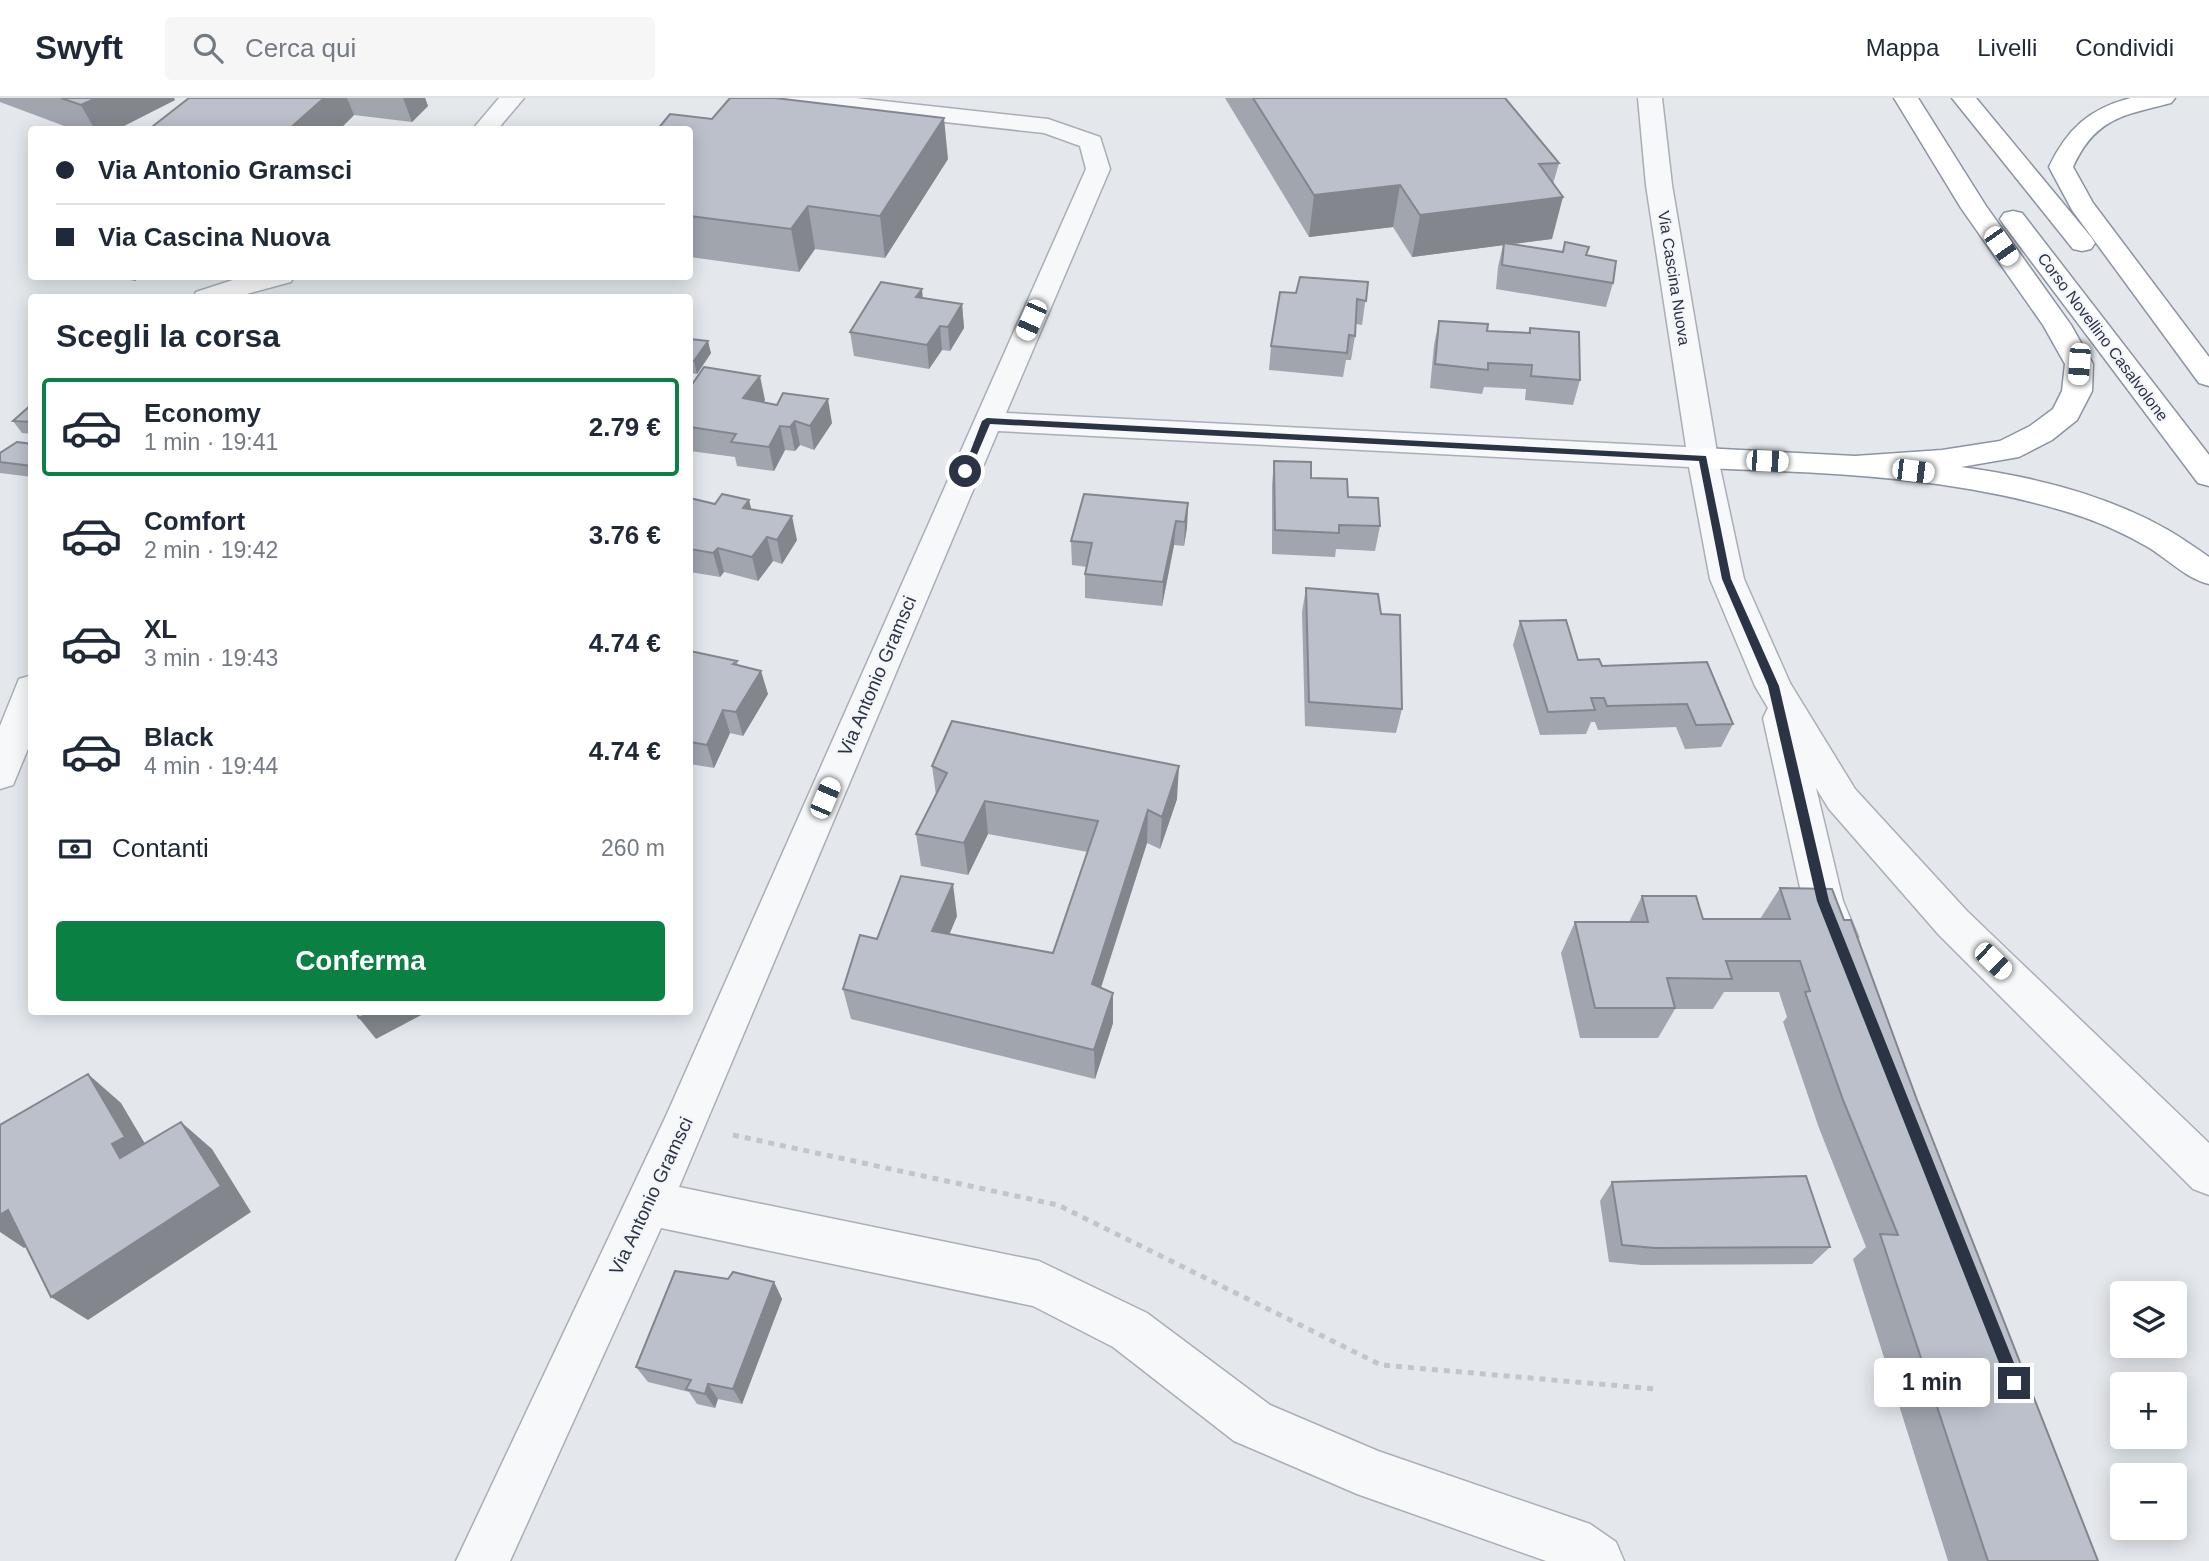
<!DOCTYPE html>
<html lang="it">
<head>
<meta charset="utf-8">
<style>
	:root { --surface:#fff; --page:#f6f6f7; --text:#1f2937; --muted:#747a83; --line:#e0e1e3; --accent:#0b8043 }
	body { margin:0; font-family:Arial,sans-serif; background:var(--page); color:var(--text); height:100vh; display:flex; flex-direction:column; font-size:26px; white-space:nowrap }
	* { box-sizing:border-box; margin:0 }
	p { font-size:23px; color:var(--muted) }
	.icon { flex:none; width:38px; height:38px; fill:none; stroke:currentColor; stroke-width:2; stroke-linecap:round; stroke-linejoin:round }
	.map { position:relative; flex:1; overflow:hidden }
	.details { position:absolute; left:28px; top:196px; width:665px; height:721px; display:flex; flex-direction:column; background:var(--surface); border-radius:7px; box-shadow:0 4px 18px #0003 }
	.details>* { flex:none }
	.banner { position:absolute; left:28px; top:28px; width:665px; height:154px; border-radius:7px; box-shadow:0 4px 18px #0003; display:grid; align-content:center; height:154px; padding:0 28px; background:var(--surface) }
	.buttons { position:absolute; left:2110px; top:1183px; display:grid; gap:14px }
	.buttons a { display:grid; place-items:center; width:77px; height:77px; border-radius:7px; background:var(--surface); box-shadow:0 4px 18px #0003; font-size:35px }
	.end { position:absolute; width:32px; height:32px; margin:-16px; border:9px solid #2b3445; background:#fff; box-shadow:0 0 0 4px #fff }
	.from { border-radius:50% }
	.bubble { position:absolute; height:49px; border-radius:7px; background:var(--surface); box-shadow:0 4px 18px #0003; font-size:23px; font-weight:700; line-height:49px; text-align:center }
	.car { position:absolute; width:21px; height:42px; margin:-21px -10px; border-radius:9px; box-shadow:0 0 5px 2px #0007; background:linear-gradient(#fff 24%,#345 0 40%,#fff 0 76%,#345 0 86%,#fff 0) }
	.banner b { display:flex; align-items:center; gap:24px; height:66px; font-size:26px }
	.banner b+b { border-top:2px solid var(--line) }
	.banner i { width:18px; height:18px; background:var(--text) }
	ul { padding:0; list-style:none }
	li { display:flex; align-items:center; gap:21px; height:98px; margin:0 14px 10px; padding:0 14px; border:4px solid transparent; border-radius:7px }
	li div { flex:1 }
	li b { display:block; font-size:26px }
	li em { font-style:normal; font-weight:700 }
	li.current { border-color:var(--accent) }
	li>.icon { width:63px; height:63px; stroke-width:1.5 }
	h2 { padding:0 28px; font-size:32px; line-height:84px }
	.pay { display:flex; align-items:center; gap:18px; height:77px; padding:0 28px; font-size:26px }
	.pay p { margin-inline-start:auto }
	.action { display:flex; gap:14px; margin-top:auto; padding:14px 28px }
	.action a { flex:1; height:80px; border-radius:7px; background:var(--accent); color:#fff; font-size:28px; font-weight:700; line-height:80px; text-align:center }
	header { display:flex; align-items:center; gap:42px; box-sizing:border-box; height:98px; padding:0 35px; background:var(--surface); border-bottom:2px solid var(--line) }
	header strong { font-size:33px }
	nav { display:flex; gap:38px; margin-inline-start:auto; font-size:24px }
	.search { width:490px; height:63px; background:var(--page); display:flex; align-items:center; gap:18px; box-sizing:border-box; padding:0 24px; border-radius:7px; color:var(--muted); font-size:26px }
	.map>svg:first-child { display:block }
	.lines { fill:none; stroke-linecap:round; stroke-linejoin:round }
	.minor-casing { stroke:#a9aeb7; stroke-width:3 }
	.highway-casing { stroke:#8b94a3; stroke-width:3 }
	.path { stroke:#c2c5cb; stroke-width:5; stroke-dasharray:6 6; stroke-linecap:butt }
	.minor { fill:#f7f8fa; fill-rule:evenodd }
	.highway { fill:#fff; fill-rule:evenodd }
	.wall { fill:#a1a5ae }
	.shaded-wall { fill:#83868d }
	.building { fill:#bbc0ca; stroke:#83868d; stroke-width:2 }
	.route { fill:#2b3445 }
	.labels { text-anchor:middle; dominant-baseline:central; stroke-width:5; stroke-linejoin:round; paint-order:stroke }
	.far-street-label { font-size:16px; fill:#2b3445; stroke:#f4f6f9 }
	.street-label { font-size:19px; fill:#2b3445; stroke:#f4f6f9 }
</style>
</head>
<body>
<header>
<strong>Swyft</strong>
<div class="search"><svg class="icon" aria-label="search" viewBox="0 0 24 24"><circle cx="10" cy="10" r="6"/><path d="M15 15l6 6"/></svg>Cerca qui</div>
<nav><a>Mappa</a><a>Livelli</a><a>Condividi</a></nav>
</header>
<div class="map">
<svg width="2209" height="1463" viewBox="0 0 2209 1463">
	<rect width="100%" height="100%" fill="#e4e7ec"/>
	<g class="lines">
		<defs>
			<path id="minor" d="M499 0H524L497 32H472Z
				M779 0H856L1048 21 1100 39 1110 71 1006 315 1686 349 1646 87 1638 0H1662L1672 87 1718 360 1744 481 1790 585 1855 691 1967 813 2209 1045V1097L2193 1091 1939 837 1829 711 1816 690 1843 803 1858 839 1852 851 1838 856 1824 851 1803 803 1763 620 1768 610 1755 588 1710 481 1689 369 998 333 679 1089 1039 1163 1147 1215 1270 1307 1378 1353 1590 1426 1616 1444 1624 1463H1546L1357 1396 1234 1343 1113 1249 1033 1208 661 1130 510 1463H456L666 1018 1086 71 1080 48 1044 35 791 7 783 5Z
				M245 178H294L291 184 232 200H193L196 194Z
				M32 577V641L13 687 0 691V628L19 581Z"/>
			<path id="highway" d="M1894 0H1918L1986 108 2071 227 2093 266 2092 293 2077 322 2052 342 2019 359 1961 369C2030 378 2107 397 2168 432 2182 440 2196 450 2209 459V486C2185 480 2167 460 2146 448 2127 437 2103 426 2083 419 1960 378 1831 375 1703 370L1692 367 1688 360 1692 353 1703 350 1855 358 1942 352 2000 343 2030 328 2053 311 2062 293 2065 266 2043 227 1961 110Z
				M1952 0H1976L2091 139 2095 145 2091 151 2082 153 2073 151Z
				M2131 0H2175L2171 5C2124 17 2095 20 2073 69L2093 105 2209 259V288L2199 285 2072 112 2049 69C2067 31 2090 10 2131 0Z
				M2013 113 2022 115 2209 357V388L2198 385 2004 127 2000 121 2004 115Z"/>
		</defs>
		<use href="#minor" class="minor-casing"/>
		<use href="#highway" class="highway-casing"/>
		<path class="path" d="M733 1037 1058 1107 1381 1267 1656 1291"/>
		<use href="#minor" class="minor"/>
		<use href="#highway" class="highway"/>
	</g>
	<path class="wall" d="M0 0H174L175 2 116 32H75L0 4Z
		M189 0H425L428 8 412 24 354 17 339 32H148Z
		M1225 0H1505L1559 65 1553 86 1552 141 1512 146 1587 157 1613 185 1606 209 1496 191 1498 169 1503 147 1412 159 1393 129 1309 139Z
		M690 32 948 61 885 160 815 151 799 174 690 159Z
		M110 178H140L135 183Z
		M1368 184 1362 227 1356 226 1355 238 1351 262H1346L1343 279 1269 272 1271 248 1296 195Z
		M923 200 962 206 964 230 950 253 942 252 929 271 854 258 850 234Z
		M1439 223 1487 233 1528 235 1530 230 1580 282 1573 307 1525 302 1526 291 1484 289 1482 296 1430 290 1434 247Z
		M690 241 711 255 697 276 690 275Z
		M690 285 765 302 764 304 832 325 814 352 800 347 795 353 785 352 774 373 737 368 735 359 690 353Z
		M32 306V336L22 335 13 323Z
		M32 346V379L0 375V355Z
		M1274 363 1311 380 1348 399 1380 428 1375 453 1336 451 1335 459 1272 456V387Z
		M690 400 715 406 749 402 751 411 797 442 782 466 773 463 758 483 724 474 720 479 690 474Z
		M1188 405 1187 429 1184 448 1174 447 1162 508 1085 500V476L1087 469 1072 467 1071 443Z
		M1306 490 1402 611 1396 635 1305 628 1302 514Z
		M1520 523 1578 562 1602 568 1733 626 1721 649 1685 651 1676 629 1598 632 1595 624H1591L1586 636 1540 637 1513 547Z
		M690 553 737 563 738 567 768 596 743 638 730 635 714 670 690 666Z
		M932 668 1177 701 1160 751 1147 745 1101 890 1113 925 1095 981 851 921 843 891 877 841 957 818 949 836 1053 855 1088 754 988 736 968 777 921 768 916 736 936 697Z
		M1780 790 1917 1002 2098 1463H1948L1853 1161 1866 1149 1819 1030 1783 924 1787 919 1779 894H1724L1713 911H1675L1658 940H1580L1561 855 1575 824H1629L1642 798 1703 821H1760Z
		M1612 1084 1830 1149 1812 1166 1642 1167 1609 1164 1600 1103Z
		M728 1181 774 1184 782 1201 742 1306 718 1301 715 1310 697 1306 689 1294 648 1284 636 1269Z"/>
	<path class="shaded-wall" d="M96 0H174L175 2 116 32H95L81 7Z
		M324 0H347L354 17 339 32H288Z
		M403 0H425L428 8 412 24Z
		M944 20 948 61 885 160 880 118Z
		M1400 87 1393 129 1309 139 1314 97Z
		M1563 99 1552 141 1412 159 1420 117Z
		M808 108 815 151 799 174 791 131Z
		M133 178H140L135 183Z
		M922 191 924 214 916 199Z
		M962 206 964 230 950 253 948 229Z
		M940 228 942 252 929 271 927 247Z
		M708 243 711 255 697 276 694 263Z
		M760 278 765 302 749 324 743 300Z
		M828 301 832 325 814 352 810 328Z
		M795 323 800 347 795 353 790 329Z
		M780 328 785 352 774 373 769 349Z
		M749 402 755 426 743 410Z
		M1188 405 1187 429 1184 448 1185 424Z
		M792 418 797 442 782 466 777 442Z
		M1176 423 1174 447 1162 508 1163 484Z
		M767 439 773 463 758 483 752 459Z
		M718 450 724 474 720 479 713 455Z
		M761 573 768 596 743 638 736 614Z
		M723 612 730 635 714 670 707 647Z
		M1179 668 1177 701 1160 751 1162 719Z
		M985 703 988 736 968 777 964 745Z
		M1148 712 1147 745 1092 917V886Z
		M953 786 957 818 938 864 932 833Z
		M1113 895V925L1095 981 1094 952Z
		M372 914H427L376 941 359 920Z
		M88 976 121 1005 157 1066 120 1060 112 1046Z
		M181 1024 212 1051 251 1114 88 1222 51 1199Z
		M8 1112 46 1138 24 1150 0 1134V1117Z
		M774 1184 782 1201 742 1306 733 1291Z
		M708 1286 718 1301 715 1310 705 1296Z"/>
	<path class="building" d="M61 0H96L81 7Z
		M189 0H324L288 32H251L237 30 235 32H148Z
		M730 0H775L944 20 880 118 808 108 791 131 690 118V32H657L670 16 712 21Z
		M1253 0H1505L1559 65 1539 66 1563 99 1420 117 1400 87 1314 97Z
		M1565 144 1589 149 1586 157 1616 163 1613 185 1502 167 1504 145 1563 154Z
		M1300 179 1368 184 1366 203 1357 201 1355 238 1349 237 1347 255 1271 248 1280 194 1296 195Z
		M881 184 922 191 916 199 962 206 948 229 940 228 927 247 850 234Z
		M1439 223 1488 226 1487 233 1530 235V230L1579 234 1580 282 1531 278 1532 267 1488 265V272L1435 266Z
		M690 241 708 243 694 263H690Z
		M704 269 760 278 743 300 777 307 783 295 828 301 810 328 795 323 790 329 780 328 769 349 731 344 736 336 690 329V285H693Z
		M32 306V324L13 323Z
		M17 344 32 346V368L0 364V355Z
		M1274 363 1311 364V380L1347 381 1348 399 1378 400 1380 428 1339 427V435L1275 432Z
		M722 396 749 402 743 410 792 418 777 442 767 439 752 459 718 450 713 455 690 451V400L715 406Z
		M1084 396 1188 405 1185 424 1176 423 1163 484 1085 476 1092 445 1071 443Z
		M1306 490 1378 496 1381 516 1400 517 1402 611 1309 604Z
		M1566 522 1578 562 1599 561 1602 568 1707 564 1733 626 1696 627 1687 606 1607 608 1604 600H1591L1595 612 1548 614 1520 523Z
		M690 553 737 563 733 566 761 573 736 614 723 612 707 647 690 644Z
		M952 623 1179 668 1162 719 1148 712 1092 886 1113 895 1094 952 843 891 860 837 877 841 901 778 953 786 932 833 1053 855 1098 723 985 703 964 745 916 736 947 675 932 668Z
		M1780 790 1832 791 1844 822H1851L1917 1002 2098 1463H1988L1880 1136 1898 1137 1843 1002 1805 894 1810 893 1800 863H1726L1732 881 1667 880 1675 910H1595L1575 824H1648L1642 798H1696L1703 821H1790Z
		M356 914H372L359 920Z
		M88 976 125 1039 112 1046 120 1060 181 1024 221 1088 51 1199 8 1112 0 1117V1027Z
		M1806 1078 1830 1149 1655 1150 1622 1147 1612 1084Z
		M675 1173 728 1181 733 1174 774 1184 733 1291 708 1286 705 1296 686 1291 691 1282 636 1269Z"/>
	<path class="route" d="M987 320 1706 358 1731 481 1779 588 1829 803 2022 1285 2019 1290 2014 1293 2009 1290 2007 1285 1817 803 1768 588 1722 481 1699 363 990 326 970 373 962 375 982 323Z"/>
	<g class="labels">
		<g class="far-street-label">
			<text transform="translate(1674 180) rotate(81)">Via Cascina Nuova</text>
			<text transform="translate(2103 239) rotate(53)">Corso Novellino Casalvolone</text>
		</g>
		<g class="street-label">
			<text transform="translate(877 578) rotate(-67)">Via Antonio Gramsci</text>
			<text transform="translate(651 1098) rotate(-65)">Via Antonio Gramsci</text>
		</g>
	</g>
</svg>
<div class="buttons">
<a><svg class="icon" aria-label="layers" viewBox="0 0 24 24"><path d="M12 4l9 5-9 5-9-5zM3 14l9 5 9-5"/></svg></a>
<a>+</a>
<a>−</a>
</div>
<i class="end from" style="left:965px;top:373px"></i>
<i class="end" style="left:2014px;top:1285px"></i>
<div class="bubble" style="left:1874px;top:1260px;width:116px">1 min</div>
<i class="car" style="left:2001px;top:148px;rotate:145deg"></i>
<i class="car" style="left:1031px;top:222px;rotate:204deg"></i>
<i class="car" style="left:2079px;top:266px;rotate:184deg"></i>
<i class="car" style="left:1767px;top:363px;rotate:92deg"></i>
<i class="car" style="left:1913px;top:373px;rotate:97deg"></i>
<i class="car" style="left:825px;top:700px;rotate:23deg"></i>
<i class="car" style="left:1993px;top:863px;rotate:134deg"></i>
<div class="banner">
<b><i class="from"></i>Via Antonio Gramsci</b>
<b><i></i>Via Cascina Nuova</b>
</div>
<section class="details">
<h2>Scegli la corsa</h2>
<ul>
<li class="current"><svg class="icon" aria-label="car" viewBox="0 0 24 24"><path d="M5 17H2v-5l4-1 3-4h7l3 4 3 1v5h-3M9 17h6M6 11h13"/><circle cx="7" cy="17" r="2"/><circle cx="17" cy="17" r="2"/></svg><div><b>Economy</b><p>1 min · 19:41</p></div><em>2.79 €</em></li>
<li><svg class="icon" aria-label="car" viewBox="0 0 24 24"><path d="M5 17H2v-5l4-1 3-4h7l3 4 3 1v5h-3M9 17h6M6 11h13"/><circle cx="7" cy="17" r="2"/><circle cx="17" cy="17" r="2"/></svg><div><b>Comfort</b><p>2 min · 19:42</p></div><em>3.76 €</em></li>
<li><svg class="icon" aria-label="car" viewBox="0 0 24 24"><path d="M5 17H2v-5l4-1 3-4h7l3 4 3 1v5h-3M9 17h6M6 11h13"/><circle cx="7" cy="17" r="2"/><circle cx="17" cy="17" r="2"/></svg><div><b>XL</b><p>3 min · 19:43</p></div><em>4.74 €</em></li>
<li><svg class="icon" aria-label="car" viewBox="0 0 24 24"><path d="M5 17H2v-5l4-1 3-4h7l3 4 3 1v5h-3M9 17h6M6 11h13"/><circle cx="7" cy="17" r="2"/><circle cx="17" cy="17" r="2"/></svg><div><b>Black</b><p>4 min · 19:44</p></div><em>4.74 €</em></li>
</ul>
<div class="pay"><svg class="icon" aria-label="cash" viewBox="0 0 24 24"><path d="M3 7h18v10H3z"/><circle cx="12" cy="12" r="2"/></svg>Contanti<p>260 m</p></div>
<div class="action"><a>Conferma</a></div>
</section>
</div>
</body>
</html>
